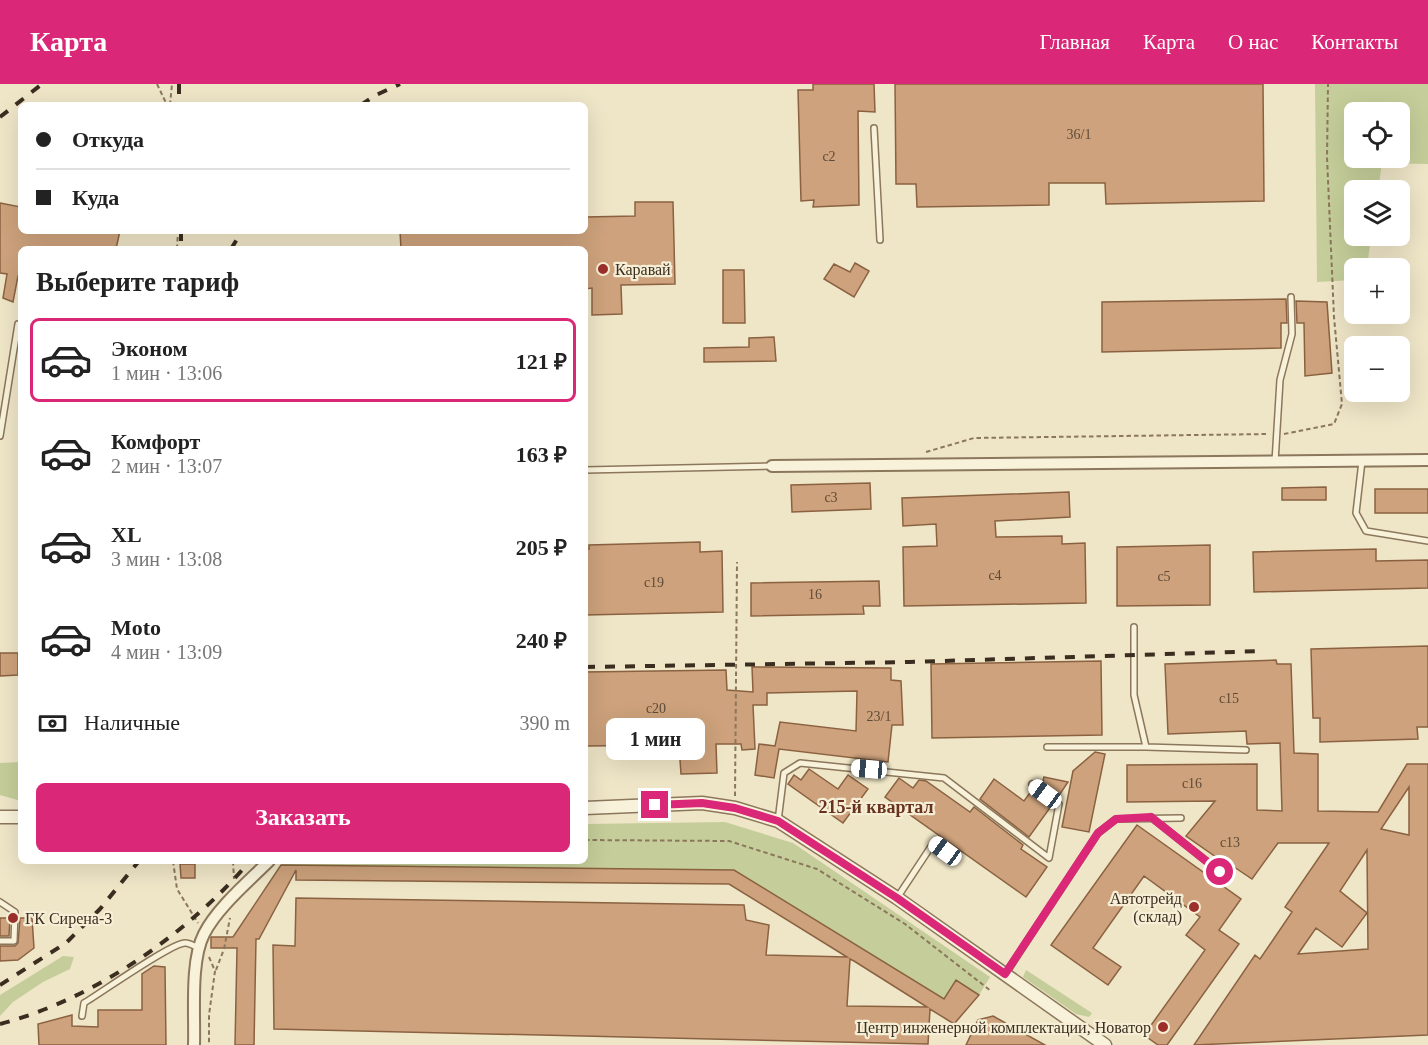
<!DOCTYPE html>
<html lang="ru">
<head>
<meta charset="utf-8">
<style>
	:root { --surface:#fff; --page:#f2f2f2; --text:#222; --muted:#767676; --line:#e0e0e0; --accent:#db2777 }
	body { margin:0; font-family:"Times New Roman",serif; background:var(--page); color:var(--text); height:100vh; display:flex; flex-direction:column; font-size:22px; white-space:nowrap }
	* { box-sizing:border-box; margin:0 }
	p { font-size:20px; color:var(--muted) }
	.icon { flex:none; width:33px; height:33px; fill:none; stroke:currentColor; stroke-width:2; stroke-linecap:round; stroke-linejoin:round }
	.map { position:relative; flex:1; overflow:hidden }
	.side { position:absolute; left:18px; top:162px; width:570px; height:618px; display:flex; flex-direction:column; background:var(--surface); border-radius:9px; box-shadow:0 6px 24px #0002 }
	.side>* { flex:none }
	.top-card { position:absolute; left:18px; top:18px; width:570px; height:132px; border-radius:9px; box-shadow:0 6px 24px #0002; display:grid; align-content:center; height:132px; padding:0 18px; background:var(--surface) }
	.controls { position:absolute; left:1344px; top:18px; display:grid; gap:12px }
	.controls a { display:grid; place-items:center; width:66px; height:66px; border-radius:9px; background:var(--surface); box-shadow:0 6px 24px #0002; font-size:30px }
	.end { position:absolute; width:27px; height:27px; margin:-14px; border:8px solid #db2777; background:#fff; box-shadow:0 0 0 3px #fff }
	.from { border-radius:50% }
	.bubble { position:absolute; height:42px; border-radius:9px; background:var(--surface); box-shadow:0 6px 24px #0002; font-size:20px; font-weight:700; line-height:42px; text-align:center }
	.car { position:absolute; width:18px; height:36px; margin:-18px -9px; border-radius:8px; box-shadow:0 0 4px 2px #0007; background:linear-gradient(#fff 24%,#345 0 40%,#fff 0 76%,#345 0 86%,#fff 0) }
	.top-card b { display:flex; align-items:center; gap:21px; height:57px; font-size:22px }
	.top-card b+b { border-top:2px solid var(--line) }
	.top-card i { width:15px; height:15px; background:var(--text) }
	ul { padding:0; list-style:none }
	li { display:flex; align-items:center; gap:18px; height:84px; margin:0 12px 9px; padding:0 6px; border:3px solid transparent; border-radius:9px }
	li div { flex:1 }
	li b { display:block; font-size:22px }
	li em { font-style:normal; font-weight:700 }
	li.selected { border-color:var(--accent) }
	li>.icon { width:54px; height:54px; stroke-width:1.5 }
	h2 { padding:0 18px; font-size:27px; line-height:72px }
	.pay { display:flex; align-items:center; gap:15px; height:66px; padding:0 18px; font-size:22px }
	.pay p { margin-inline-start:auto }
	.primary-button { display:flex; gap:12px; margin-top:auto; padding:12px 18px }
	.primary-button a { flex:1; height:69px; border-radius:9px; background:var(--accent); color:#fff; font-size:24px; font-weight:700; line-height:69px; text-align:center }
	header { display:flex; align-items:center; gap:36px; box-sizing:border-box; height:84px; padding:0 30px; background:var(--accent); color:#fff }
	header strong { font-size:28px }
	nav { display:flex; gap:33px; margin-inline-start:auto; font-size:21px }
	.map>svg:first-child { display:block }
	.green { fill:#c5ce9a; fill-rule:evenodd }
	.building { fill:#cda27c; stroke:#8a6241; stroke-width:1.5; fill-rule:evenodd }
	.lines { fill:none; stroke-linecap:round; stroke-linejoin:round }
	.service-casing { stroke:#8b775c; stroke-width:8 }
	.minor-casing { stroke:#8b775c; stroke-width:14 }
	.tertiary-casing { stroke:#8b775c; stroke-width:15 }
	.path { stroke:#8b775c; stroke-width:2; stroke-dasharray:4.5 3; stroke-linecap:butt }
	.service { stroke:#f9f2da; stroke-width:5 }
	.minor { stroke:#f9f2da; stroke-width:10 }
	.tertiary { stroke:#f9f2da; stroke-width:12 }
	.rail { stroke:#3b2e20; stroke-width:4; stroke-dasharray:10 10; stroke-linecap:butt }
	.route { stroke:#db2777; stroke-width:8 }
	.poi-dot { fill:#9b302b; stroke:#f6efd6; stroke-width:2 }
	.labels { text-anchor:middle; dominant-baseline:central; stroke-width:4.5; stroke-linejoin:round; paint-order:stroke }
	.number-label { font-size:14px; fill:#604b37 }
	.poi-label { font-size:16px; fill:#3b2e20; stroke:#f6efd6; text-anchor:start }
	.neighbourhood-label { font-size:18px; font-weight:bold; fill:#68321e; stroke:#f6efd6 }
</style>
</head>
<body>
<header>
<strong>Карта</strong>
<nav><a>Главная</a><a>Карта</a><a>О нас</a><a>Контакты</a></nav>
</header>
<div class="map">
<svg width="1428" height="961" viewBox="0 0 1428 961">
	<rect width="100%" height="100%" fill="#efe5c7"/>
	<path class="green" d="M1315 0H1428V80L1382 79 1378 106H1354V152H1371L1367 184H1354V196L1317 198ZM1354 28H1400V74H1354Z
		M21 678V717L0 711V679Z
		M725 738 793 759 990 893 979 911 956 896 944 915 734 786 281 781 288 777H585V740Z
		M63 872 74 873 70 885 43 898 13 918 0 932V911Z
		M1026 886 1092 929 1089 933 1076 930 1023 893Z"/>
	<path class="building" d="M813 0H874L875 28 858 27 859 121 813 123 814 116 801 117 798 6H813Z
		M895 0H1263L1264 117 1106 120 1105 99H1049V121L917 123 916 100H896Z
		M635 118H673L675 200 621 201 622 230 592 231V204L585 205V165H401L400 147H585V133L635 132Z
		M0 119 21 123V147H120L116 165H21V192H18L13 218 3 214 7 190 0 189Z
		M855 179 869 187 854 213 824 195 834 180 850 188Z
		M723 186H744L745 239H723Z
		M1286 215 1287 239H1281V264L1102 268V218Z
		M1296 217 1327 218 1332 289 1305 292 1304 239H1297Z
		M774 253 776 277 704 278V264L749 263V254Z
		M870 399 871 425 792 428 791 401Z
		M1326 403V416H1282V404Z
		M1375 405H1428V429H1375Z
		M1069 408 1070 433 995 437 996 453 1062 452V460L1085 459 1086 519 904 522 903 463 937 462 936 440 903 442 902 414Z
		M700 458V468L722 467 723 528 585 531V465H589V461Z
		M1210 461V521L1117 522V463Z
		M1376 465V477L1428 476V504L1254 508 1253 468Z
		M879 497 880 522H863L864 530 751 532V499Z
		M1428 562V643H1417L1418 655 1320 658V634H1313L1311 565Z
		M0 569H18V591L0 592Z
		M1276 576 1277 580H1291L1294 669 1318 670V727L1378 728 1407 680H1428V951L1194 961 1255 871 1260 875 1292 828 1285 823 1329 759H1278L1252 795 1234 783 1233 785 1186 752 1215 717 1127 718V681L1257 680V726L1282 727 1280 659 1247 660 1246 647 1168 650 1165 580ZM1409 703V751L1381 745ZM1367 766 1368 865 1298 870 1316 844 1342 863 1367 829 1340 807Z
		M1101 577 1102 651 932 654 931 580Z
		M752 583 891 584V596L901 597 903 641H892L888 678 779 665 774 694 755 691 759 660 775 662 780 638 856 647 857 607 767 609V621H753L755 665 742 666 741 660H716L717 689 681 690 679 661 585 662V588L726 586 727 606 753 608Z
		M1095 668 1105 670 1089 748 1062 743 1073 687Z
		M809 685 838 705 848 691 868 705 843 739 788 700 794 691 801 696Z
		M1044 693 1068 698 1058 713 1042 701Z
		M899 694 913 704 919 696 926 697 970 728 974 723 1023 761 1021 765 1047 783 1026 813 885 713Z
		M994 695 1024 717 1032 706 1052 721 1029 753 980 715Z
		M1137 741 1241 815 1219 846 1239 860 1167 961H1158L1144 951 1205 866 1186 851 1200 833 1144 792 1093 864 1121 883 1108 901 1051 861Z
		M180 780H195V794H181Z
		M281 781 734 786 944 915 956 896 979 911 954 940 930 925 928 960 274 945 273 861 295 862 296 814 744 821 746 836 769 841 766 871 847 873 729 800 296 796V786L259 855H256L254 961H235L237 864H211V853H233ZM850 875 854 877 927 923 847 922Z
		M0 834H10L9 852H0Z
		M20 834H32L34 864 18 876 0 877V862H15L18 859Z
		M154 882 165 883 166 961H39L38 940 72 931V942L98 943V926H142V890Z
		M993 932 1045 961H966L978 936Z"/>
	<g class="lines">
		<defs>
			<path id="service" d="M874 44 880 156
				M0 352 18 240
				M1362 377 1356 429 1366 447 1428 457
				M1275 378 1280 296 1292 250 1291 213
				M585 386 772 382
				M1134 543V611L1146 663 1246 666
				M1047 663H1146
				M1151 733 1220 788
				M778 737 784 689 800 679 944 694 1049 774 1059 720 1032 700
				M897 814 934 758 956 775
				M0 818 15 828 14 857H0
				M1006 889 1098 749 1116 735 1181 734
				M82 932 84 919C101 909 171 859 185 859 189 859 195 862 199 864"/>
			<path id="minor" d="M772 382 1428 376
				M194 961C195 930 190 877 204 850 217 824 249 797 269 777"/>
			<path id="tertiary" d="M585 724 702 719 735 724 778 737 897 814 1105 961
				M0 733H21"/>
		</defs>
		<use href="#service" class="service-casing"/>
		<use href="#minor" class="minor-casing"/>
		<use href="#tertiary" class="tertiary-casing"/>
		<path class="path" d="M157 0 167 21
			M170 21 172 0
			M177 165 178 147
			M1284 350 1334 340 1342 320 1334 233 1327 73 1328 0
			M926 368 974 354 1269 350
			M735 712 737 478
			M585 756 729 757 817 785 905 840 991 907
			M173 777 177 805 198 839
			M233 777 234 795
			M209 873 215 887 209 931V961
			M216 886 224 865 230 834"/>
		<use href="#service" class="service"/>
		<use href="#minor" class="minor"/>
		<use href="#tertiary" class="tertiary"/>
		<path class="rail" d="M179 0V21
			M361 21 374 12 400 0
			M0 33 42 0
			M181 147V165
			M231 165 242 147
			M585 583 910 578 1264 567
			M0 901 66 859 100 825 139 777
			M0 940C93 916 189 849 250 777"/>
	</g>
	<g class="lines">
		<path class="route" d="M655 721 702 719 735 724 778 737 897 814 1005 890 1098 749 1116 735 1151 733 1220 788"/>
	</g>
	<g class="poi-dot">
		<circle cx="603" cy="185" r="6"/>
		<circle cx="1194" cy="823" r="6"/>
		<circle cx="13" cy="834" r="6"/>
		<circle cx="1163" cy="943" r="6"/>
	</g>
	<g class="labels">
		<g class="number-label">
			<text x="1079" y="50">36/1</text>
			<text x="829" y="72">с2</text>
			<text x="831" y="413">с3</text>
			<text x="995" y="491">с4</text>
			<text x="1164" y="492">с5</text>
			<text x="654" y="498">с19</text>
			<text x="815" y="510">16</text>
			<text x="1229" y="614">с15</text>
			<text x="656" y="624">с20</text>
			<text x="879" y="632">23/1</text>
			<text x="1192" y="699">с16</text>
			<text x="1230" y="758">с13</text>
		</g>
		<g class="poi-label">
			<text x="615" y="185">Каравай</text>
			<text x="1182" y="814" text-anchor="end">Автотрейд<tspan x="1182" dy="18">(склад)</tspan></text>
			<text x="25" y="834">ГК Сирена-3</text>
			<text x="1151" y="943" text-anchor="end">Центр инженерной комплектации, Новатор</text>
		</g>
		<g class="neighbourhood-label">
			<text x="876" y="723">215-й квартал</text>
		</g>
	</g>
</svg>
<div class="controls">
<a><svg class="icon" aria-label="locate" viewBox="0 0 24 24"><circle cx="12" cy="12" r="6"/><path d="M12 2v4M12 18v4M2 12h4M18 12h4"/></svg></a>
<a><svg class="icon" aria-label="layers" viewBox="0 0 24 24"><path d="M12 4l9 5-9 5-9-5zM3 14l9 5 9-5"/></svg></a>
<a>+</a>
<a>−</a>
</div>
<i class="end from" style="left:1220px;top:788px"></i>
<i class="end" style="left:655px;top:721px"></i>
<div class="bubble" style="left:606px;top:634px;width:99px">1 мин</div>
<i class="car" style="left:869px;top:685px;rotate:275deg"></i>
<i class="car" style="left:1045px;top:710px;rotate:306deg"></i>
<i class="car" style="left:945px;top:767px;rotate:306deg"></i>
<div class="top-card">
<b><i class="from"></i>Откуда</b>
<b><i></i>Куда</b>
</div>
<section class="side">
<h2>Выберите тариф</h2>
<ul>
<li class="selected"><svg class="icon" aria-label="car" viewBox="0 0 24 24"><path d="M5 17H2v-5l4-1 3-4h7l3 4 3 1v5h-3M9 17h6M6 11h13"/><circle cx="7" cy="17" r="2"/><circle cx="17" cy="17" r="2"/></svg><div><b>Эконом</b><p>1 мин · 13:06</p></div><em>121 ₽</em></li>
<li><svg class="icon" aria-label="car" viewBox="0 0 24 24"><path d="M5 17H2v-5l4-1 3-4h7l3 4 3 1v5h-3M9 17h6M6 11h13"/><circle cx="7" cy="17" r="2"/><circle cx="17" cy="17" r="2"/></svg><div><b>Комфорт</b><p>2 мин · 13:07</p></div><em>163 ₽</em></li>
<li><svg class="icon" aria-label="car" viewBox="0 0 24 24"><path d="M5 17H2v-5l4-1 3-4h7l3 4 3 1v5h-3M9 17h6M6 11h13"/><circle cx="7" cy="17" r="2"/><circle cx="17" cy="17" r="2"/></svg><div><b>XL</b><p>3 мин · 13:08</p></div><em>205 ₽</em></li>
<li><svg class="icon" aria-label="car" viewBox="0 0 24 24"><path d="M5 17H2v-5l4-1 3-4h7l3 4 3 1v5h-3M9 17h6M6 11h13"/><circle cx="7" cy="17" r="2"/><circle cx="17" cy="17" r="2"/></svg><div><b>Moto</b><p>4 мин · 13:09</p></div><em>240 ₽</em></li>
</ul>
<div class="pay"><svg class="icon" aria-label="cash" viewBox="0 0 24 24"><path d="M3 7h18v10H3z"/><circle cx="12" cy="12" r="2"/></svg>Наличные<p>390 m</p></div>
<div class="primary-button"><a>Заказать</a></div>
</section>
</div>
</body>
</html>
